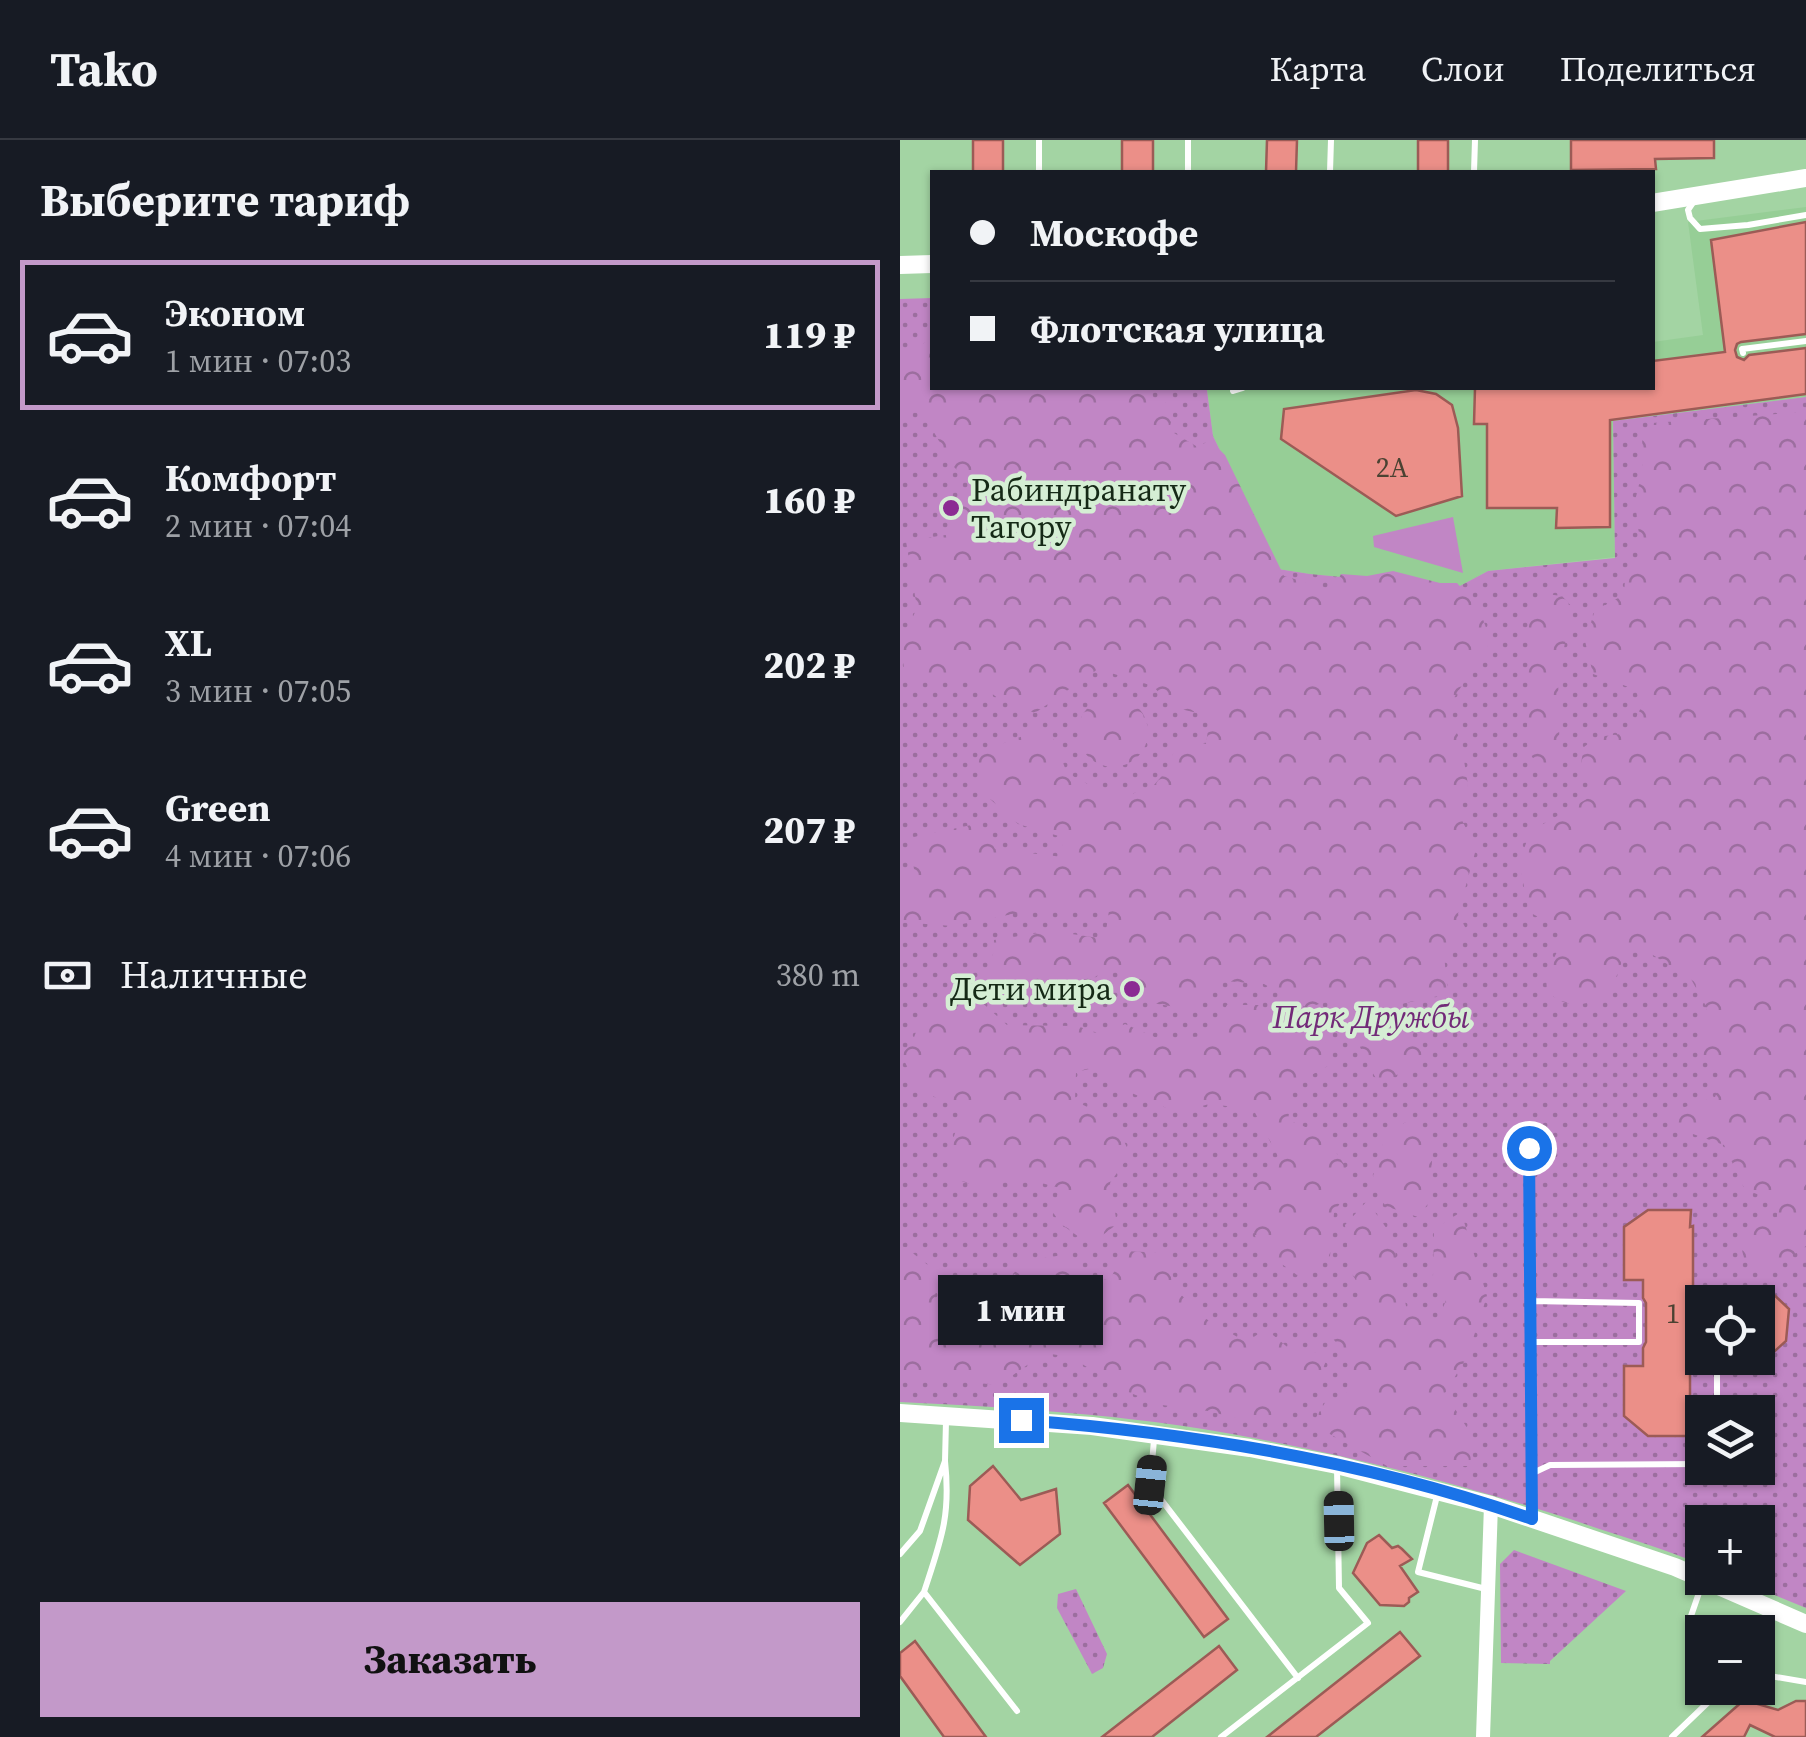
<!DOCTYPE html>
<html lang="ru">
<head>
<meta charset="utf-8">
<style>
	:root { --surface:#171b24; --page:#242831; --text:#f1f3f6; --muted:#9ea1a6; --line:#363941; --accent:#c399c9 }
	body { margin:0; font-family:"Source Serif 4",serif; background:var(--page); color:var(--text); height:100vh; display:flex; flex-direction:column; font-size:38px; white-space:nowrap }
	* { box-sizing:border-box; margin:0 }
	p { font-size:32px; color:var(--muted) }
	.icon { flex:none; width:55px; height:55px; fill:none; stroke:currentColor; stroke-width:2; stroke-linecap:round; stroke-linejoin:round }
	.map { position:relative; flex:1; overflow:hidden }
	.panel { display:flex; flex-direction:column; background:var(--surface); width:900px }
	.panel>* { flex:none }
	.top-card { position:absolute; left:30px; top:30px; width:725px; height:220px; border-radius:0px; box-shadow:0 2px 8px #0004; display:grid; align-content:center; height:220px; padding:0 40px; background:var(--surface) }
	.fabs { position:absolute; left:785px; top:1145px; display:grid; gap:20px }
	.fabs a { display:grid; place-items:center; width:90px; height:90px; border-radius:0px; background:var(--surface); box-shadow:0 2px 8px #0004; font-size:50px }
	.end { position:absolute; width:45px; height:45px; margin:-22px; border:12px solid #1a73e8; background:#fff; box-shadow:0 0 0 5px #fff }
	.from { border-radius:50% }
	.bubble { position:absolute; height:70px; border-radius:0px; background:var(--surface); box-shadow:0 2px 8px #0004; font-size:32px; font-weight:800; line-height:70px; text-align:center }
	.car { position:absolute; width:30px; height:60px; margin:-30px -15px; border-radius:12px; box-shadow:0 0 8px 2px #0007; background:linear-gradient(#222 24%,#8ab4d8 0 40%,#222 0 76%,#8ab4d8 0 86%,#222 0) }
	.top-card b { display:flex; align-items:center; gap:35px; height:95px; font-size:38px }
	.top-card b+b { border-top:2px solid var(--line) }
	.top-card i { width:25px; height:25px; background:var(--text) }
	ul { padding:0; list-style:none }
	li { display:flex; align-items:center; gap:30px; height:150px; margin:0 20px 15px; padding:0 20px; border:5px solid transparent; border-radius:0px }
	li div { flex:1 }
	li b { display:block; font-size:38px }
	li em { font-style:normal; font-weight:800 }
	li.selected { border-color:var(--accent) }
	li>.icon { width:90px; height:90px; stroke-width:1.5 }
	h2 { padding:0 40px; font-size:45px; line-height:120px }
	.pay { display:flex; align-items:center; gap:25px; height:110px; padding:0 40px; font-size:38px }
	.pay p { margin-inline-start:auto }
	.button { display:flex; gap:20px; margin-top:auto; padding:20px 40px }
	.button a { flex:1; height:115px; border-radius:0px; background:var(--accent); color:#111; font-size:40px; font-weight:800; line-height:115px; text-align:center }
	header { display:flex; align-items:center; gap:60px; box-sizing:border-box; height:140px; padding:0 50px; background:var(--surface); border-bottom:2px solid var(--line) }
	header strong { font-size:48px }
	nav { display:flex; gap:55px; margin-inline-start:auto; font-size:35px }
	main { display:flex; flex:1; min-height:0 }
	.map>svg:first-child { display:block }
	.built { fill:#96ce96 }
	.grass { fill:url(#grass-dots); fill-rule:evenodd }
	.forest { fill:url(#forest-crowns) }
	.garden { fill:#c186c5 }
	.building { fill:#eb8f88; stroke:#9c5b56; stroke-width:2.5 }
	.lines { fill:none; stroke-linecap:round; stroke-linejoin:round }
	.service { stroke:#fff; stroke-width:6 }
	.minor { stroke:#fff; stroke-width:14 }
	.tertiary { stroke:#fff; stroke-width:18 }
	.route { stroke:#1a73e8; stroke-width:12 }
	.poi-dot { fill:#8b2b93; stroke:#d5eed4; stroke-width:4 }
	.labels { text-anchor:middle; dominant-baseline:central; stroke-width:9; stroke-linejoin:round; paint-order:stroke }
	.number-label { font-size:28px; fill:#4a4232 }
	.poi-label { font-size:32px; fill:#152916; stroke:#d5eed4; text-anchor:start }
	.park-label { font-size:32px; font-style:italic; fill:#722a78; stroke:#d5eed4 }
</style>
</head>
<body>
<header>
<strong>Tako</strong>
<nav><a>Карта</a><a>Слои</a><a>Поделиться</a></nav>
</header>
<main>
<section class="panel">
<h2>Выберите тариф</h2>
<ul>
<li class="selected"><svg class="icon" aria-label="car" viewBox="0 0 24 24"><path d="M5 17H2v-5l4-1 3-4h7l3 4 3 1v5h-3M9 17h6M6 11h13"/><circle cx="7" cy="17" r="2"/><circle cx="17" cy="17" r="2"/></svg><div><b>Эконом</b><p>1 мин · 07:03</p></div><em>119 ₽</em></li>
<li><svg class="icon" aria-label="car" viewBox="0 0 24 24"><path d="M5 17H2v-5l4-1 3-4h7l3 4 3 1v5h-3M9 17h6M6 11h13"/><circle cx="7" cy="17" r="2"/><circle cx="17" cy="17" r="2"/></svg><div><b>Комфорт</b><p>2 мин · 07:04</p></div><em>160 ₽</em></li>
<li><svg class="icon" aria-label="car" viewBox="0 0 24 24"><path d="M5 17H2v-5l4-1 3-4h7l3 4 3 1v5h-3M9 17h6M6 11h13"/><circle cx="7" cy="17" r="2"/><circle cx="17" cy="17" r="2"/></svg><div><b>XL</b><p>3 мин · 07:05</p></div><em>202 ₽</em></li>
<li><svg class="icon" aria-label="car" viewBox="0 0 24 24"><path d="M5 17H2v-5l4-1 3-4h7l3 4 3 1v5h-3M9 17h6M6 11h13"/><circle cx="7" cy="17" r="2"/><circle cx="17" cy="17" r="2"/></svg><div><b>Green</b><p>4 мин · 07:06</p></div><em>207 ₽</em></li>
</ul>
<div class="pay"><svg class="icon" aria-label="cash" viewBox="0 0 24 24"><path d="M3 7h18v10H3z"/><circle cx="12" cy="12" r="2"/></svg>Наличные<p>380 m</p></div>
<div class="button"><a>Заказать</a></div>
</section>
<div class="map">
<svg width="906" height="1597" viewBox="0 0 906 1597">
	<defs>
		<pattern id="grass-dots" width="8" height="8" patternUnits="userSpaceOnUse" patternTransform="scale(2.5)"><rect width="8" height="8" fill="#c186c5"/><path d="M2 2h.1M6 6h.1" fill="none" stroke="#9c6e9f" stroke-width="1.8" stroke-linecap="round"/></pattern>
		<pattern id="forest-crowns" width="20" height="18" patternUnits="userSpaceOnUse" patternTransform="scale(2.5)"><rect width="20" height="18" fill="#c186c5"/><path d="M2 6a3 3 0 1 1 6 0M12 15a3 3 0 1 1 6 0" fill="none" stroke="#9c6e9f"/></pattern>
	</defs>
	<rect width="100%" height="100%" fill="#a3d4a3"/>
	<path class="built" d="M906 67V257L713 281 715 417 588 431 556 448 410 434 378 429 313 296 307 249 752 248 753 202 803 195 788 82Z"/>
	<path class="grass" d="M32 158V248H313L307 250 313 296 378 429 410 434 556 448 588 431 715 418 713 281 906 257V1468L833 1438H858V1382H802V1425C760 1407 716 1395 673 1380 552 1341 429 1310 303 1289 203 1273 101 1267 0 1262V159ZM802 1162H858V1218H802ZM802 1272H858V1328H802Z
		M614 1410 726 1451 650 1521V1524L601 1523 600 1424Z
		M176 1449 207 1514 203 1528 192 1534 157 1468 158 1454Z"/>
	<path class="forest" d="M29 200H32V248H228L275 266 269 290 296 306 311 301 325 315 384 436 433 450 441 434 467 436 493 431 540 443H557L578 466 591 501 546 570 561 602 568 645 558 672 576 709 558 774 571 798 544 815 548 854 501 864 498 894 529 915 480 945 468 925 453 891 431 860 407 868 364 844 324 841 294 870 252 863 213 824 165 859 144 861 91 842 94 800 152 791 205 799 209 770 139 769 52 786 0 782V743L14 729 9 698 81 683 95 709 163 717 162 697 118 684 80 650 78 612 149 587 167 633 199 650 232 654 254 645 267 630 279 597 306 604 310 576 272 567 253 546 198 529 135 573 99 559 74 540 6 539 0 504 17 468 6 401 52 394 70 343 54 327 24 275 0 268V217Z
		M906 272V1106L873 1129 857 1131 844 1119 840 1101 847 1087 877 1077 878 1061 845 1050 824 1005 776 988 767 973 815 957 821 943 818 926 803 917 797 901 807 868 791 839 745 810 726 811 709 856C682 865 671 871 647 852L646 834 661 804 659 788 629 772 619 721 631 691 692 656 681 623 684 607 697 597 729 593 743 563 734 549 693 534 685 501 695 470 724 455 725 439 741 411 735 361 743 328 742 295 752 283Z
		M646 454 662 456 673 468 658 534 660 632C640 629 632 623 627 603L629 479 632 462Z
		M178 592a35 35 0 1 1 70 0a35 35 0 1 1-70 0Z
		M53 848 77 858 107 885 177 886 204 895 225 884 259 899 309 896 327 865H359L429 904 428 926 393 945 388 980 425 995 454 1040 434 1073 430 1116 397 1135 358 1107 345 1056 380 1020 353 969 309 964 278 973 227 951 202 926 176 932 175 961 214 980 230 1014 210 1043 217 1084 190 1105 161 1084 152 1071 160 1048 119 1037 83 1049 48 1036 52 1003 62 970 18 949 1 914 11 905 25 869Z
		M514 979 533 1000 530 1061 518 1077 485 1066 473 1036 487 990Z
		M467 1061 492 1096 506 1166 537 1183 548 1155 533 1137 534 1089 561 1072 587 1156 567 1217 545 1253 569 1291 571 1326H487L412 1284 426 1261 446 1257 451 1221 430 1195 439 1173 467 1160 450 1130 445 1085Z
		M5 1107 38 1133 35 1158 61 1174 86 1179 104 1157 119 1122 163 1115 187 1139 210 1140 224 1111 266 1113 276 1149 301 1176 346 1202 366 1189 392 1211 429 1213 415 1249 392 1264 380 1283 348 1281 308 1271 262 1265 225 1251 171 1217 144 1213 99 1245 46 1240 0 1239V1108Z"/>
	<path class="garden" d="M553 377 563 433 474 407 473 396Z"/>
	<path class="building" d="M73 0H103V32H73Z
		M222 0H253V32H222Z
		M367 0H397L396 32H366Z
		M518 0H548V32H518Z
		M671 0H814V18L755 19 756 29 671 30Z
		M906 82V194L841 202 837 204 835 210 837 217 844 220 849 215 906 208V254L710 280V387L656 388 657 368H587V284H574L575 248H752V221L825 212 811 100Z
		M516 250 536 254 552 265 558 288 562 356 496 376 381 299 384 269Z
		M748 1070H791L790 1087 793 1086V1152H802V1216H790V1296H748L724 1276V1226H743V1208L746 1202V1163L743 1158V1140H724V1087Z
		M836 1148 868 1149 889 1169 886 1201 858 1226V1162H818Z
		M93 1326 121 1360 156 1349 160 1394 120 1425 68 1380 70 1346Z
		M228 1345 328 1479 304 1497 204 1363Z
		M479 1395 492 1408 498 1406 502 1409 512 1419 500 1426 518 1452 509 1458V1462L504 1466 480 1465 453 1433 467 1403Z
		M500 1492 520 1516 416 1597H367Z
		M15 1501 86 1597H44L0 1536V1513Z
		M319 1506 337 1530 252 1597H202Z
		M844 1560 878 1570 896 1561H906V1597H875L850 1585 844 1597H802Z"/>
	<g class="lines">
		<path class="service" d="M139 0V32
			M288 32V0
			M430 32 431 0
			M574 32 575 0
			M794 61 788 70 790 78 800 89 848 85 906 75
			M843 213 842 209 906 201
			M333 251 343 248
			M629 1008 632 1378
			M631 1161 739 1163V1202H631
			M817 1272V1235
			M254 1300 250 1345 398 1538
			M45 1321C51 1376 41 1400 24 1452L117 1571
			M633 1333 650 1325 802 1324
			M538 1352 518 1432 586 1449
			M0 1414 20 1391 45 1321 46 1281
			M791 1476 802 1444
			M0 1482 24 1452
			M858 1534 906 1542
			M321 1597 468 1483 439 1448 437 1327
			M772 1597 823 1548"/>
		<path class="minor" d="M583 1597 591 1365"/>
		<path class="tertiary" d="M752 63 906 38
			M0 125 32 124
			M0 1273 192 1286 350 1308 437 1325 591 1365 775 1427 906 1484"/>
	</g>
	<g class="lines">
		<path class="route" d="M121 1280C293 1293 468 1321 632 1379L629 1008"/>
	</g>
	<g class="poi-dot">
		<circle cx="51" cy="368" r="10"/>
		<circle cx="232" cy="849" r="10"/>
	</g>
	<g class="labels">
		<g class="number-label">
			<text x="492" y="327">2А</text>
			<text x="773" y="1173">1</text>
		</g>
		<g class="poi-label">
			<text x="71" y="350">Рабиндранату<tspan x="71" dy="37">Тагору</tspan></text>
			<text x="212" y="849" text-anchor="end">Дети мира</text>
		</g>
		<g class="park-label">
			<text x="471" y="877">Парк Дружбы</text>
		</g>
	</g>
</svg>
<div class="fabs">
<a><svg class="icon" aria-label="locate" viewBox="0 0 24 24"><circle cx="12" cy="12" r="6"/><path d="M12 2v4M12 18v4M2 12h4M18 12h4"/></svg></a>
<a><svg class="icon" aria-label="layers" viewBox="0 0 24 24"><path d="M12 4l9 5-9 5-9-5zM3 14l9 5 9-5"/></svg></a>
<a>+</a>
<a>−</a>
</div>
<i class="end from" style="left:629px;top:1008px"></i>
<i class="end" style="left:121px;top:1280px"></i>
<div class="bubble" style="left:38px;top:1135px;width:165px">1 мин</div>
<i class="car" style="left:250px;top:1345px;rotate:6deg"></i>
<i class="car" style="left:439px;top:1381px;rotate:359deg"></i>
<div class="top-card">
<b><i class="from"></i>Москофе</b>
<b><i></i>Флотская улица</b>
</div>
</div>
</main>
</body>
</html>
